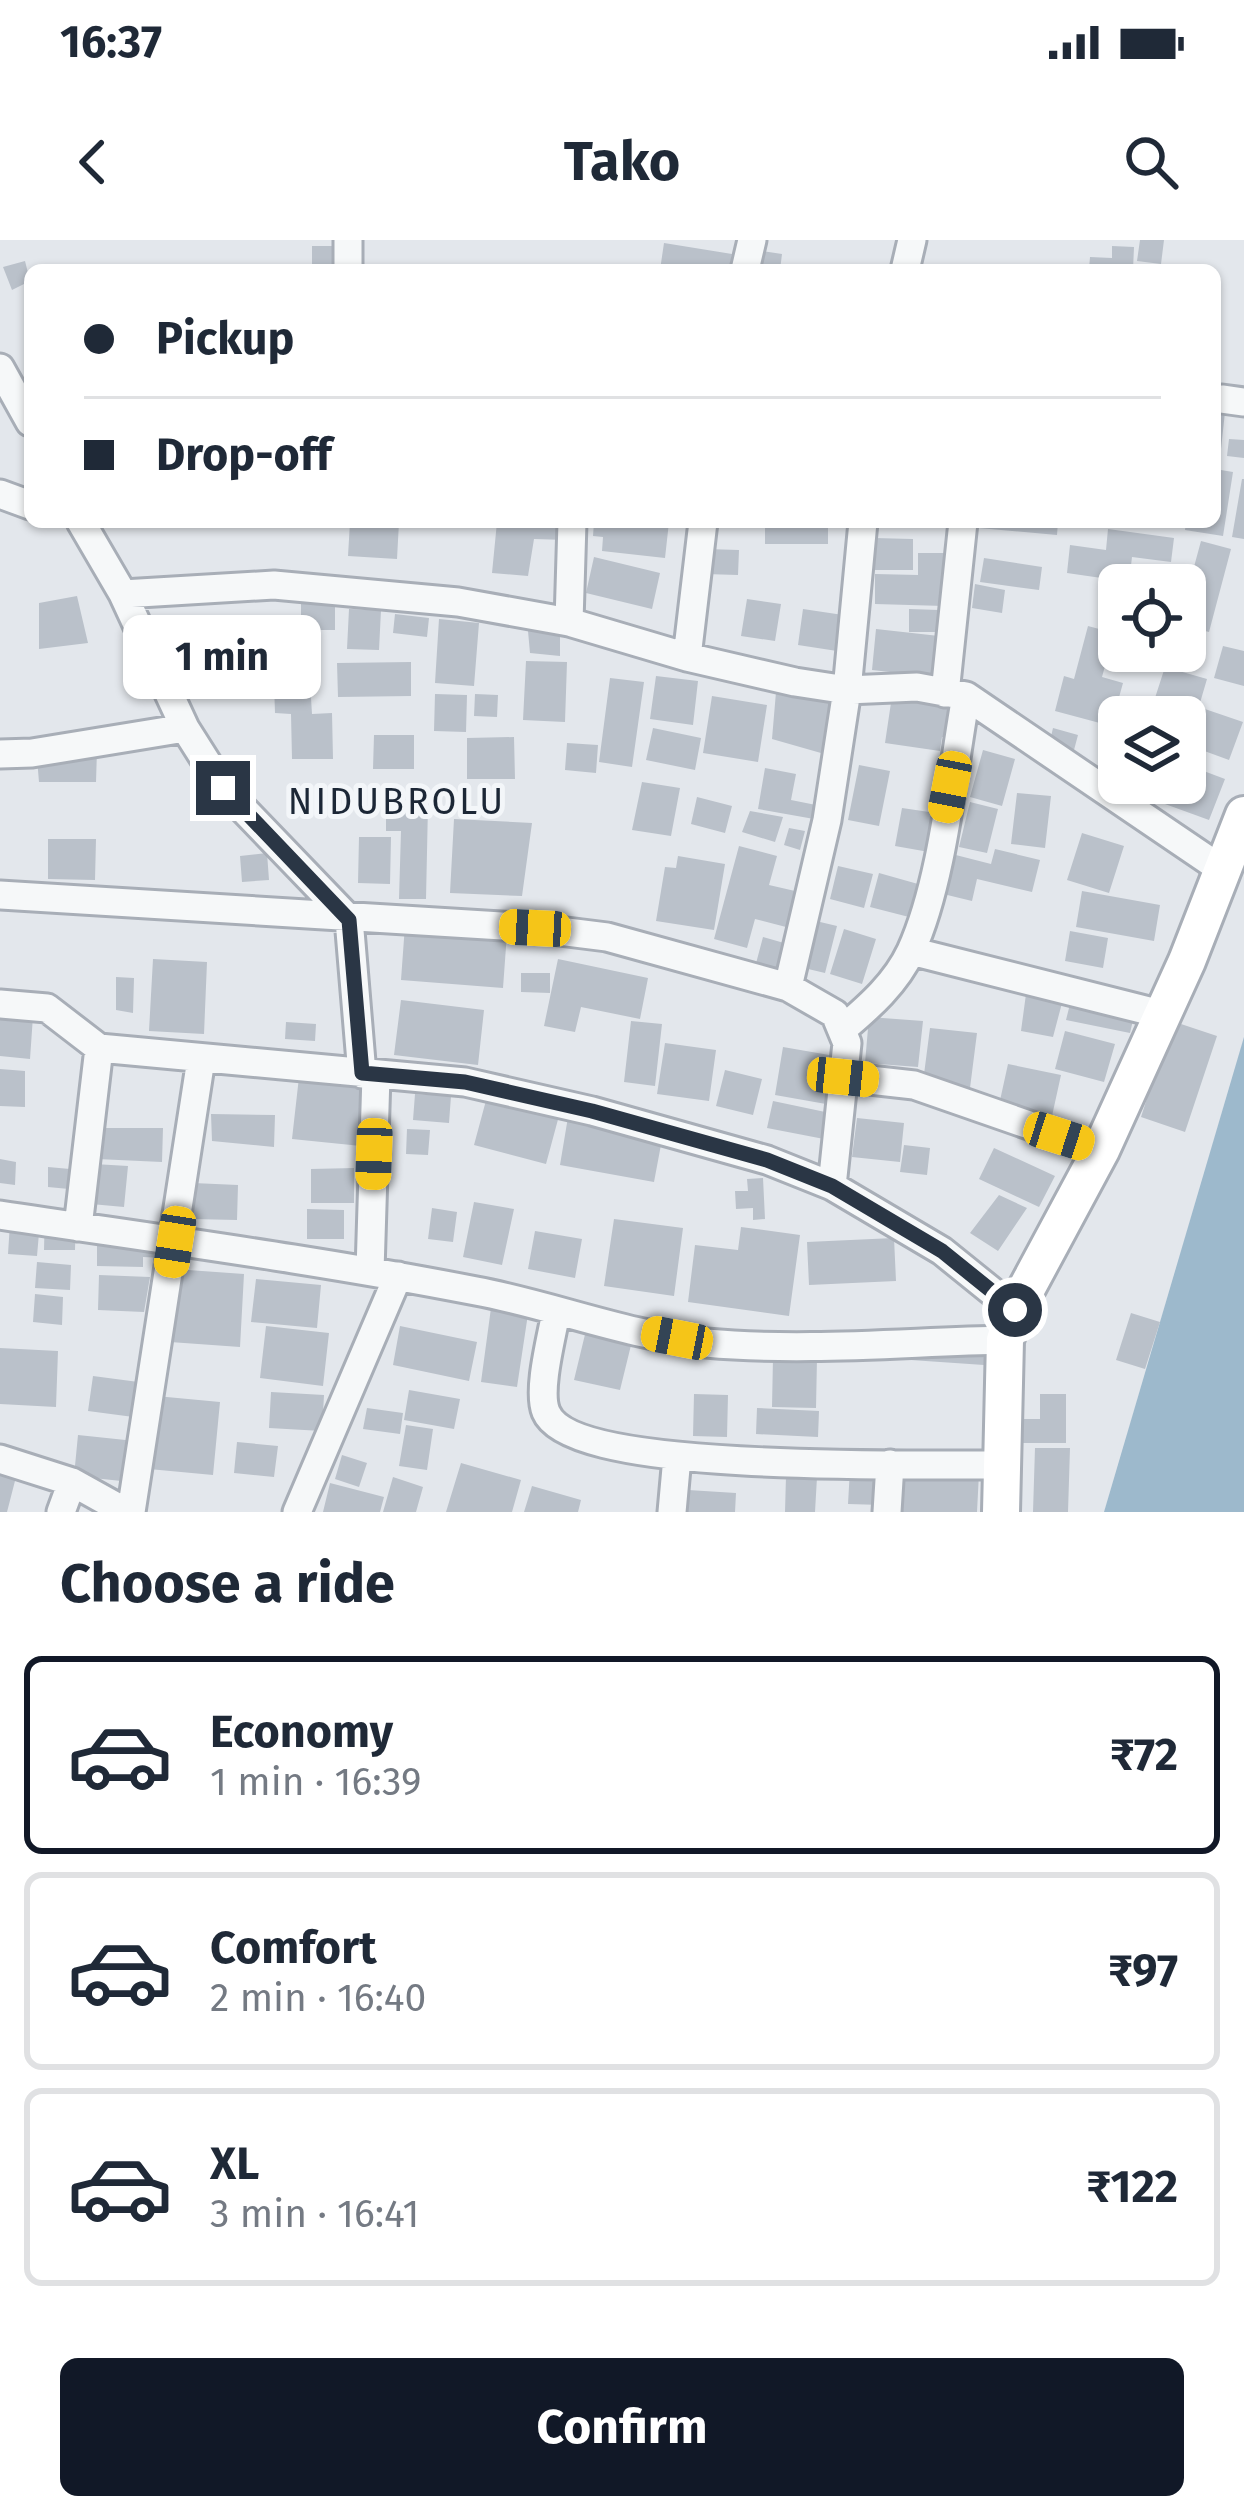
<!DOCTYPE html>
<html lang="en">
<head>
<meta charset="utf-8">
<style>
	:root { --surface:#fff; --page:#f2f2f3; --text:#1f2937; --muted:#747a83; --line:#e0e1e3; --accent:#111827 }
	body { margin:0; font-family:"Fira Sans",sans-serif; background:var(--page); color:var(--text); height:100vh; display:flex; flex-direction:column; font-size:45px; white-space:nowrap }
	* { box-sizing:border-box; margin:0 }
	p { font-size:39px; color:var(--muted) }
	.icon { flex:none; width:66px; height:66px; fill:none; stroke:currentColor; stroke-width:2; stroke-linecap:round; stroke-linejoin:round }
	.map { position:relative; height:1272px; overflow:hidden }
	.side { display:flex; flex-direction:column; background:var(--surface); flex:1 }
	.side>* { flex:none }
	.banner { position:absolute; left:24px; top:24px; width:1197px; height:264px; border-radius:18px; box-shadow:0 3px 9px #0004; display:grid; align-content:center; height:264px; padding:0 60px; background:var(--surface) }
	.buttons { position:absolute; left:1098px; top:324px; display:grid; gap:24px }
	.buttons a { display:grid; place-items:center; width:108px; height:108px; border-radius:18px; background:var(--surface); box-shadow:0 3px 9px #0004; font-size:60px }
	.end { position:absolute; width:54px; height:54px; margin:-27px; border:15px solid #2a3645; background:#fff; box-shadow:0 0 0 6px #fff }
	.from { border-radius:50% }
	.bubble { position:absolute; height:84px; border-radius:18px; background:var(--surface); box-shadow:0 3px 9px #0004; font-size:39px; font-weight:700; line-height:84px; text-align:center }
	.car { position:absolute; width:36px; height:72px; margin:-36px -18px; border-radius:15px; box-shadow:0 0 9px 3px #0007; background:linear-gradient(#f5c518 24%,#345 0 40%,#f5c518 0 76%,#345 0 86%,#f5c518 0) }
	.banner b { display:flex; align-items:center; gap:42px; height:114px; font-size:45px }
	.banner b+b { border-top:3px solid var(--line) }
	.banner i { width:30px; height:30px; background:var(--text) }
	ul { padding:0; list-style:none }
	li { display:flex; align-items:center; gap:36px; height:198px; margin:0 24px 18px; padding:0 36px; border:6px solid var(--line); border-radius:18px }
	li div { flex:1 }
	li b { display:block; font-size:45px }
	li em { font-style:normal; font-weight:700 }
	li.selected { border-color:var(--accent) }
	li>.icon { width:108px; height:108px; stroke-width:1.5 }
	h2 { padding:0 60px; font-size:54px; line-height:144px }
	.button { display:flex; gap:24px; margin-top:auto; padding:24px 60px }
	.button a { flex:1; height:138px; border-radius:18px; background:var(--accent); color:#fff; font-size:48px; font-weight:700; line-height:138px; text-align:center }
	.status { display:flex; justify-content:space-between; align-items:center; height:84px; padding:0 60px; background:var(--surface); direction:ltr }
	.status svg { height:33px; fill:currentColor }
	header { display:flex; justify-content:space-between; align-items:center; height:156px; padding:0 60px; background:var(--surface); font-size:54px; font-weight:700 }
	.map>svg:first-child { display:block }
	.water { fill:#9db9cc }
	.building { fill:#bac1ca }
	.lines { fill:none; stroke-linecap:round; stroke-linejoin:round }
	.minor-casing { stroke:#a8aeb7; stroke-width:33 }
	.secondary-casing { stroke:#a8aeb7; stroke-width:42 }
	.minor { stroke:#f6f8f9; stroke-width:27 }
	.secondary { stroke:#fff; stroke-width:36 }
	.route { stroke:#2a3645; stroke-width:15 }
	.labels { text-anchor:middle; dominant-baseline:central; stroke-width:10; stroke-linejoin:round; paint-order:stroke }
	.quarter-label { font-size:36px; letter-spacing:3px; fill:#1c2736; stroke:#f3f6f9 }
</style>
</head>
<body>
<div class="status"><b>16:37</b><svg viewBox="0 0 49 12"><path d="M0 12V9h3v3zM5 12V6h3v6zM10 12V3h3v9zM15 12V0h3v12zM26 1h20v11H26zM47 4h2v5h-2z"/></svg></div>
<header><svg class="icon" aria-label="back" viewBox="0 0 24 24"><path d="M15 5l-7 7 7 7"/></svg>Tako<svg class="icon" aria-label="search" viewBox="0 0 24 24"><circle cx="10" cy="10" r="6"/><path d="M15 15l6 6"/></svg></header>
<div class="map">
<svg width="1244" height="1272" viewBox="0 0 1244 1272">
	<rect width="100%" height="100%" fill="#e3e7ec"/>
	<path class="water" d="M1244 797V1272H1104Z"/>
	<path class="building" d="M1140 0H1164L1161 24 1137 21Z
		M664 3 732 14 729 30H660Z
		M312 6H339V30H312Z
		M1112 6 1134 7 1133 30 1089 29 1090 17 1112 18Z
		M756 10 782 14 780 30H754Z
		M25 21 30 41 12 50 3 27Z
		M1215 170 1225 172 1221 209 1215 208Z
		M1229 199 1244 200V218L1227 216Z
		M1215 229 1233 232 1223 296 1185 290 1186 282H1215Z
		M1242 239H1244V299L1232 297Z
		M350 282H399L397 319 348 316Z
		M497 282H568L567 300 534 299 528 336 492 333Z
		M594 282H669L665 318 602 311 603 297 593 296Z
		M765 282H828V304H765Z
		M968 282H1058L1057 295 967 287Z
		M1108 289 1174 298 1171 322 1132 317 1129 342 1067 333 1070 305 1106 310Z
		M874 298 913 299V330H874Z
		M1201 301 1231 309 1209 392 1185 386V360Z
		M706 309 739 310 738 335 705 334Z
		M918 313H944V366L875 364V334L918 335Z
		M594 317 660 333 652 369 586 353Z
		M984 318 1042 327 1039 350 980 342Z
		M975 344 1005 350 1002 373 972 368Z
		M77 356 88 403 39 409V363Z
		M747 359 781 364 775 401 741 396Z
		M301 364H335V390H301Z
		M349 369 381 370 379 410 347 409Z
		M803 369 843 375 837 411 798 405Z
		M909 369 939 370V392H909Z
		M395 374 429 378 427 397 393 393Z
		M439 379 479 383 474 446 435 443Z
		M1088 386 1114 393 1102 437 1123 443 1111 486 1055 471 1064 436 1074 439Z
		M876 389 939 396 935 437 872 430Z
		M528 391 560 392V416L530 413Z
		M306 404 308 436 275 438 273 406Z
		M1223 406 1244 411V446L1214 438Z
		M526 421 567 422 565 482 523 480Z
		M411 422V456L338 457 337 423Z
		M1165 427 1207 439 1197 473 1154 461Z
		M656 436 698 441 693 485 650 479Z
		M610 438 644 442 632 527 599 522Z
		M310 442 312 474 332 473 333 519H292L291 474 275 473 274 443Z
		M776 452 833 460 821 513 772 499Z
		M435 454 467 455 466 492 434 491Z
		M475 454 498 455 497 477 474 476Z
		M712 456 767 465 758 522 703 513Z
		M892 456 950 464 949 474 958 475 954 499 942 497 940 511 885 503Z
		M1128 459 1192 475 1191 477H1124Z
		M1202 468 1243 482 1229 520 1188 505Z
		M653 488 701 498 695 530 646 520Z
		M1053 488 1078 495 1074 510 1049 505Z
		M374 495H414V529H373Z
		M514 497 515 539H467V498Z
		M1118 497 1119 543H1165L1160 558 1104 539Z
		M567 503 598 505 596 533 565 530Z
		M97 510 96 542H39L37 518Z
		M983 510 1015 519 1002 566 970 557Z
		M1185 524 1225 539 1209 580 1165 564 1173 543H1185Z
		M859 525 890 531 879 586 848 580Z
		M765 528 796 534 791 560 816 565 814 579 758 569Z
		M642 542 680 548 671 596 632 590Z
		M1017 553 1051 556 1045 608 1011 604Z
		M697 557 732 566 725 593 691 584Z
		M970 562 998 569 987 613 959 607Z
		M386 564 428 565 426 659H399L401 591H386Z
		M902 568 936 573 929 612 895 606Z
		M750 571 783 577 775 602 742 592Z
		M454 579 532 583 522 656 450 653Z
		M789 588 805 591 800 610 784 605Z
		M1082 593 1124 606 1109 653 1067 640Z
		M359 597H391L390 644 358 643Z
		M48 599H96L95 640 48 639Z
		M739 606 777 616 769 645 795 651 786 687 755 679 747 708 714 699Z
		M995 609 1040 620 1032 652 977 639 972 661 935 652 944 612 991 624Z
		M267 613 269 640 242 642 240 616Z
		M678 616 725 624 714 690 656 681 665 627 676 628Z
		M838 626 873 634 864 668 830 659Z
		M879 633 918 644 909 677 870 667Z
		M1082 651 1160 665 1154 701 1076 687Z
		M816 681 837 686 825 733 804 728Z
		M405 685 507 693 503 748 401 740Z
		M844 689 876 699 862 744 830 734Z
		M1070 691 1108 698 1103 728 1065 721Z
		M763 697 791 705 782 739 754 731Z
		M153 719 207 722 204 794 149 791Z
		M558 719 648 738 640 779 581 767 575 792 544 786Z
		M521 733H550V753L521 752Z
		M116 737 134 738 133 773 116 770Z
		M1026 754 1062 763 1053 797 1021 791Z
		M401 760 484 770 478 825 394 815Z
		M1070 764 1134 776 1130 793 1066 780Z
		M0 773 33 776 30 819 0 816Z
		M869 777 923 781 918 827 865 823Z
		M631 781 662 784 655 846 624 842Z
		M1172 781 1217 796 1185 892 1141 877Z
		M286 782 316 784 315 801 285 799Z
		M930 788 977 793 970 848 923 842Z
		M1065 791 1115 804 1104 842 1055 829Z
		M665 803 716 810 709 861 657 854Z
		M783 807 835 816 826 864 775 855Z
		M1008 824 1061 835 1052 876 999 865Z
		M0 829 25 831V867L0 866Z
		M725 830 762 839 753 875 716 866Z
		M299 837 367 844 361 906 292 899Z
		M488 853 560 872 546 924 474 905Z
		M415 854 451 856 449 883 413 880Z
		M773 861 830 873 824 899 767 888Z
		M211 874 275 875 274 907 212 901Z
		M568 877 663 894 654 942 560 925Z
		M857 878 904 883 900 922 852 917Z
		M101 888H163L162 922 97 919Z
		M407 889 430 890 428 915 406 914Z
		M904 905 930 908 927 935 900 932Z
		M994 908 1055 936 1039 967 979 939Z
		M0 919 16 922 15 945 0 943Z
		M94 924 128 926 124 967 91 964Z
		M48 927 70 929 69 949 48 947Z
		M354 928V963H311V929Z
		M763 938 765 979 753 980V968L736 969 735 951H748L747 939Z
		M193 943 238 945 237 980 192 979Z
		M999 955 1027 968 998 1011 970 993Z
		M474 962 514 969 502 1025 463 1017Z
		M11 968 41 970 37 1016 8 1014Z
		M45 968 76 969 75 1010H44Z
		M432 968 457 972 453 1002 428 999Z
		M307 969 344 970V999H307Z
		M614 979 683 988 674 1056 604 1046Z
		M97 985 164 991 163 1018 143 1017V1027L97 1026Z
		M741 987 800 995 789 1076 688 1062 695 1005 738 1010Z
		M535 991 582 999 575 1038 528 1029Z
		M894 998 896 1041 809 1045 807 1002Z
		M37 1022 71 1025 70 1050 35 1048Z
		M174 1029 244 1034 240 1107 170 1102Z
		M99 1035 150 1037 144 1072 98 1070Z
		M256 1039 321 1045 317 1088 251 1082Z
		M35 1054 63 1057 62 1085 33 1082Z
		M491 1068 528 1074 517 1147 481 1142Z
		M1131 1073 1160 1082 1145 1129 1116 1120Z
		M588 1082 634 1093 620 1150 574 1140Z
		M266 1086 329 1093 323 1146 260 1138Z
		M400 1086 477 1102 469 1141 393 1125Z
		M914 1087 986 1092 984 1125 911 1120Z
		M0 1108 58 1111 56 1167 0 1164Z
		M773 1118H817L816 1168 772 1167Z
		M93 1136 146 1143 141 1178 88 1171Z
		M409 1150 460 1159 454 1189 404 1180Z
		M271 1152 324 1155 322 1191 269 1188Z
		M694 1154 728 1155 727 1197 693 1196Z
		M1040 1154H1066V1203H1021V1179H1040Z
		M156 1156 220 1162 213 1235 149 1229Z
		M367 1168 403 1173 400 1194 363 1189Z
		M757 1168 819 1171 818 1197 756 1194Z
		M406 1185 433 1189 427 1230 399 1226Z
		M78 1195 135 1201 131 1242 74 1236Z
		M237 1202 278 1206 274 1237 234 1233Z
		M1035 1208H1070L1068 1272H1033Z
		M342 1215 367 1223 359 1247 335 1239Z
		M461 1223 521 1240 512 1272H446Z
		M850 1229 884 1231 882 1265 848 1264Z
		M899 1231 979 1233 977 1272H895Z
		M0 1234 16 1237 7 1272H0Z
		M786 1236 817 1237 815 1272H785Z
		M393 1237 423 1247 416 1272H383Z
		M330 1243 384 1257 380 1272H323Z
		M532 1246 581 1260 578 1272H524Z
		M688 1250 736 1253 735 1272H686Z"/>
	<g class="lines">
		<defs>
			<path id="minor" d="M348 0V30
				M745 30 752 0
				M905 30 912 0
				M0 128 30 182
				M1222 159 1244 162
				M0 254 30 265
				M81 282 123 354 274 345 458 362 569 382 687 417 795 442 847 450 917 447 966 456 1224 631
				M123 354 185 488 223 548 349 679 362 834
				M569 382 572 282
				M687 417 703 282
				M945 453 963 282
				M0 514 32 513 185 488
				M0 655 535 688 607 697 788 747 835 774 847 803 832 946
				M911 711 1161 774
				M788 747 827 580 847 450 863 282
				M0 764 47 768 99 808 465 842 592 871 767 920 832 946 942 1011 1015 1070
				M844 788C870 766 896 743 911 711 943 641 952 533 966 456
				M843 837 914 845 1101 910
				M0 975C159 999 318 1020 476 1051 552 1065 627 1096 706 1103 805 1112 906 1102 1005 1100
				M78 987 99 808
				M370 1031 376 835
				M556 1072C552 1096 537 1150 546 1172 572 1235 930 1224 1000 1225
				M0 1219 72 1242 126 1272
				M61 1272 72 1242
				M131 1272 201 819
				M297 1272 398 1036
				M672 1272 677 1217
				M887 1272 890 1224"/>
			<path id="secondary" d="M1001 1272 1005 1100 1015 1070 1101 910 1187 721 1244 575"/>
		</defs>
		<use href="#minor" class="minor-casing"/>
		<use href="#secondary" class="secondary-casing"/>
		<use href="#minor" class="minor"/>
		<use href="#secondary" class="secondary"/>
	</g>
	<g class="lines">
		<path class="route" d="M223 548 349 680 362 833 465 842 592 871 767 920 832 946 942 1011 1015 1070"/>
	</g>
	<g class="labels">
		<g class="quarter-label">
			<text x="397" y="562">NIDUBROLU</text>
		</g>
	</g>
</svg>
<div class="buttons">
<a><svg class="icon" aria-label="locate" viewBox="0 0 24 24"><circle cx="12" cy="12" r="6"/><path d="M12 2v4M12 18v4M2 12h4M18 12h4"/></svg></a>
<a><svg class="icon" aria-label="layers" viewBox="0 0 24 24"><path d="M12 4l9 5-9 5-9-5zM3 14l9 5 9-5"/></svg></a>
</div>
<i class="end from" style="left:1015px;top:1070px"></i>
<i class="end" style="left:223px;top:548px"></i>
<div class="bubble" style="left:123px;top:375px;width:198px">1 min</div>
<i class="car" style="left:950px;top:547px;rotate:191deg"></i>
<i class="car" style="left:535px;top:688px;rotate:273deg"></i>
<i class="car" style="left:843px;top:837px;rotate:96deg"></i>
<i class="car" style="left:1059px;top:896px;rotate:108deg"></i>
<i class="car" style="left:374px;top:914px;rotate:182deg"></i>
<i class="car" style="left:175px;top:1002px;rotate:189deg"></i>
<i class="car" style="left:677px;top:1098px;rotate:281deg"></i>
<div class="banner">
<b><i class="from"></i>Pickup</b>
<b><i></i>Drop-off</b>
</div>
</div>
<section class="side">
<h2>Choose a ride</h2>
<ul>
<li class="selected"><svg class="icon" aria-label="car" viewBox="0 0 24 24"><path d="M5 17H2v-5l4-1 3-4h7l3 4 3 1v5h-3M9 17h6M6 11h13"/><circle cx="7" cy="17" r="2"/><circle cx="17" cy="17" r="2"/></svg><div><b>Economy</b><p>1 min · 16:39</p></div><em>₹72</em></li>
<li><svg class="icon" aria-label="car" viewBox="0 0 24 24"><path d="M5 17H2v-5l4-1 3-4h7l3 4 3 1v5h-3M9 17h6M6 11h13"/><circle cx="7" cy="17" r="2"/><circle cx="17" cy="17" r="2"/></svg><div><b>Comfort</b><p>2 min · 16:40</p></div><em>₹97</em></li>
<li><svg class="icon" aria-label="car" viewBox="0 0 24 24"><path d="M5 17H2v-5l4-1 3-4h7l3 4 3 1v5h-3M9 17h6M6 11h13"/><circle cx="7" cy="17" r="2"/><circle cx="17" cy="17" r="2"/></svg><div><b>XL</b><p>3 min · 16:41</p></div><em>₹122</em></li>
</ul>
<div class="button"><a>Confirm</a></div>
</section>
</body>
</html>
